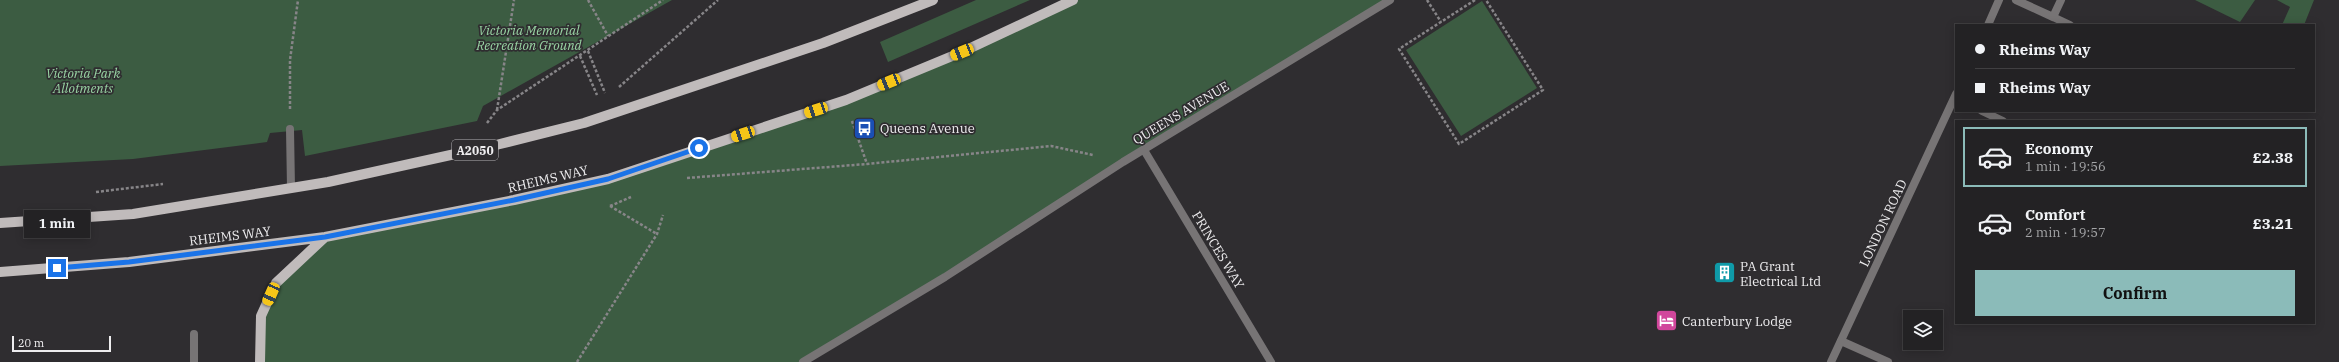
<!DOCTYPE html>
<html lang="en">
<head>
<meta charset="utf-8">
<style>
	:root { --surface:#232224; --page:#2f2f31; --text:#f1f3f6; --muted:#a3a4a6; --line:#403f41; --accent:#8bbbb9 }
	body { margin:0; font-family:"IBM Plex Serif",serif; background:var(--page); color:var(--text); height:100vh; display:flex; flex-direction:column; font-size:15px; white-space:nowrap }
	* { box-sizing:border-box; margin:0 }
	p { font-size:13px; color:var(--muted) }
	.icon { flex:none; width:22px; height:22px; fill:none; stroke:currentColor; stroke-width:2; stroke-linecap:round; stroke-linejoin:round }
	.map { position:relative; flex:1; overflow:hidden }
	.drawer { position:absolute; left:1955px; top:120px; width:360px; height:204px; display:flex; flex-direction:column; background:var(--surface); border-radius:0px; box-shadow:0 2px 10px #0003,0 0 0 1px var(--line) }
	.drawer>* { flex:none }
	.hud { position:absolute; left:1955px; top:24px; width:360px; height:88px; border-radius:0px; box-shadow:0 2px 10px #0003,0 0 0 1px var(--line); display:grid; align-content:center; height:88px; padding:0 20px; background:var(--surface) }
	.tools { position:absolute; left:1903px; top:310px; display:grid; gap:8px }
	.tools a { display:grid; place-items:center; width:40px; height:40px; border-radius:0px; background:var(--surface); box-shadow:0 2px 10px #0003,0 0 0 1px var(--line); font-size:20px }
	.scale { position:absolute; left:12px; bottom:10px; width:99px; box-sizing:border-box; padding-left:4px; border:2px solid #eeedef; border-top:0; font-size:11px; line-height:14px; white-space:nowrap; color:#eeedef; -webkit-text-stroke:3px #2f2d30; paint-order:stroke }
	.end { position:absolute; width:18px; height:18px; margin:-9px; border:5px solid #1a73e8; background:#fff; box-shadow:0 0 0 2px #fff }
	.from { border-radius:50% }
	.bubble { position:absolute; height:28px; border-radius:0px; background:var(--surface); box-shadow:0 2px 10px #0003,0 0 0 1px var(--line); font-size:13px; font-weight:700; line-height:28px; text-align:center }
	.car { position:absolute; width:12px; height:24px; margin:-12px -6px; border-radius:5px; box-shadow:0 0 3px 1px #0007; background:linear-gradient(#f5c518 24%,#345 0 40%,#f5c518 0 76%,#345 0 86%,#f5c518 0) }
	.hud b { display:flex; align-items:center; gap:14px; height:38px; font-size:15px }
	.hud b+b { border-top:1px solid var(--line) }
	.hud i { width:10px; height:10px; background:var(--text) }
	ul { padding:7px 0 0; list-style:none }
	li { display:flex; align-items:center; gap:12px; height:60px; margin:0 8px 6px; padding:0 12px; border:2px solid transparent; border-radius:0px }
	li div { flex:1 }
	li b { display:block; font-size:15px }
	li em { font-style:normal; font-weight:700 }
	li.selected { border-color:var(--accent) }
	li>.icon { width:36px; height:36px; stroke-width:1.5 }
	.action { display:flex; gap:8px; margin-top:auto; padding:8px 20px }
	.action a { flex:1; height:46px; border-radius:0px; background:var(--accent); color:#111; font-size:16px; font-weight:700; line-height:46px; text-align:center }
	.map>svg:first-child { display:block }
	.green { fill:#3c5c42 }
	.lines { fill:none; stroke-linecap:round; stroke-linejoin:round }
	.path { stroke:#878588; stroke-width:2.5; stroke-dasharray:3 2; stroke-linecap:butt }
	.service { stroke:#777475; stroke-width:8 }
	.minor { stroke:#777475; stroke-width:8 }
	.tertiary { stroke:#777475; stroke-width:8 }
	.primary { stroke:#c0bbbb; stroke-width:10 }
	.route { stroke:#1a73e8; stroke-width:5 }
	.labels { text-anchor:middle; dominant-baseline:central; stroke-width:3.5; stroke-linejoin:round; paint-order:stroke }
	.shield { fill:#2f2d30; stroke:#b5b3b6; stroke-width:1 }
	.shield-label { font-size:12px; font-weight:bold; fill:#eeedef }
	.park-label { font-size:13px; font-style:italic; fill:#99d5a4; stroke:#2f2d30 }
	.street-label { font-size:13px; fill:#eeedef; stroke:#2f2d30 }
	.poi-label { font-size:13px; fill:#eeedef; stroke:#2f2d30; text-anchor:start }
</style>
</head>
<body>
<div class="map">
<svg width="2339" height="362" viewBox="0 0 2339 362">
	<rect width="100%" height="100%" fill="#2f2d30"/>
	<path class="green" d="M0 0H672L483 106 477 121 305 156 302 130 270 133 267 142 133 159 0 166Z
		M976 0H1030L888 62 880 42Z
		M1073 0H1390L803 362H260L261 316 276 283 325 237 608 179 846 100Z
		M2195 0H2255L2240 22Z
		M2277 0H2314L2304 25H2282L2290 7Z
		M1482 1 1537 88 1461 136 1406 50Z"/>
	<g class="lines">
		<path class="path" d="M588 0 608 36
			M1427 0 1441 22
			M1475 0 1399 49 1459 144 1543 90 1486 0
			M588 51 605 93
			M580 56 597 95
			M619 87 718 0
			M290 109V60L298 0
			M497 110 514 0
			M852 121 867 164
			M487 123 497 110 663 0
			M687 178 867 164 1051 146 1093 155
			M96 192 163 184
			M610 206 631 197
			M610 206 657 234
			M577 362 657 234 663 215"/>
		<path class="service" d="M2016 0 2053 17 2061 0
			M2053 17 2070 25
			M1982 111 2003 121
			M290 129 291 188"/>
		<path class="minor" d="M1144 150 1271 362
			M194 334V362
			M1841 341 1888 362
			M803 362 945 277 1123 162 1390 0"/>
		<path class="tertiary" d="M1988 25 1999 0
			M1831 362 1956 94"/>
		<path class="primary" d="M0 223 133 214 328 182 496 145 584 123 823 43 933 0
			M0 272 129 262 325 237 514 200 608 179 846 100 962 52 1073 0
			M260 362 261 316 276 283 325 237"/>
	</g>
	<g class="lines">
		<path class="route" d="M57 268 129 262 325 237 514 200 608 179 699 148"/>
	</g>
	<defs>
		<symbol id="bus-square" viewBox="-11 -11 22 22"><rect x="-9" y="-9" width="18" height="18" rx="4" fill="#1a4fb4" stroke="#2f2d30"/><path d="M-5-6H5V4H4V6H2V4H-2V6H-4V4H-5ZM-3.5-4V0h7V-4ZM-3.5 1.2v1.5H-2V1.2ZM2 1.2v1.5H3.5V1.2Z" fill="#fff"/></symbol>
		<symbol id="building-square" viewBox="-11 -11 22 22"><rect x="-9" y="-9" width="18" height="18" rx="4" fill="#0f9aa8" stroke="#2f2d30"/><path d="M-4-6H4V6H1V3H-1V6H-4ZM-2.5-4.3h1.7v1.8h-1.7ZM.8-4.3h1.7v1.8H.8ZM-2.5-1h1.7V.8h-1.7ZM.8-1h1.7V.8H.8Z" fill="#fff"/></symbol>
		<symbol id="hotel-square" viewBox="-11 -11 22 22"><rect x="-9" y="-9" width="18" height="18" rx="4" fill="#d1479c" stroke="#2f2d30"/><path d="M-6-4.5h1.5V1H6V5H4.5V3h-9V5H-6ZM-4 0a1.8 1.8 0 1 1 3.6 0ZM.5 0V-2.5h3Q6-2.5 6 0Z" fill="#fff"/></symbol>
	</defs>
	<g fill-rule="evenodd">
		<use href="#bus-square" x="852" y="116" width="25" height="25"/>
		<use href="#building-square" x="1712" y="260" width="25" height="25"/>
		<use href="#hotel-square" x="1654" y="308" width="25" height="25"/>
	</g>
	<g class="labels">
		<rect class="shield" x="452" y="140" width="46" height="20" rx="3"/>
		<g class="shield-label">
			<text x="475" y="150">A2050</text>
		</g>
		<g class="park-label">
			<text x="529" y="30">Victoria Memorial<tspan x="529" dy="15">Recreation Ground</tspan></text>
			<text x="83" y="73">Victoria Park<tspan x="83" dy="15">Allotments</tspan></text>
		</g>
		<g class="street-label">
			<text transform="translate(1181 113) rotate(-31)">QUEENS AVENUE</text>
			<text transform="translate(548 179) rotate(-13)">RHEIMS WAY</text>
			<text transform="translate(1883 223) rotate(-65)">LONDON ROAD</text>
			<text transform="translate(230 236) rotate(-7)">RHEIMS WAY</text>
			<text transform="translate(1218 250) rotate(59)">PRINCES WAY</text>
		</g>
		<g class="poi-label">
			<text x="880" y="128">Queens Avenue</text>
			<text x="1740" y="266">PA Grant<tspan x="1740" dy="15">Electrical Ltd</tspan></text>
			<text x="1682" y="321">Canterbury Lodge</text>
		</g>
	</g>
</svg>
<div class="tools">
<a><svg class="icon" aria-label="layers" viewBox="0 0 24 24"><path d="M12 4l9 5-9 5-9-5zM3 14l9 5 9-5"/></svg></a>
</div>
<div class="scale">20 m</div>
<i class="end from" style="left:699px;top:148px"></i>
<i class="end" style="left:57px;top:268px"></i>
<div class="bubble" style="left:24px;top:210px;width:66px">1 min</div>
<i class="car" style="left:962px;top:52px;rotate:248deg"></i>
<i class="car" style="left:889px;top:82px;rotate:248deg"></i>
<i class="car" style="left:816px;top:110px;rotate:252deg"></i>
<i class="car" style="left:743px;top:134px;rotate:252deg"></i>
<i class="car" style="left:271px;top:294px;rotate:204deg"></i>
<div class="hud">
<b><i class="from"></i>Rheims Way</b>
<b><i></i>Rheims Way</b>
</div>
<section class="drawer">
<ul>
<li class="selected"><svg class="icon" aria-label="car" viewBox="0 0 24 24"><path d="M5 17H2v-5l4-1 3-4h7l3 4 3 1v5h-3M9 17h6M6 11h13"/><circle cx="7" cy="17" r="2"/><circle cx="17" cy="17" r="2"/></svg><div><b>Economy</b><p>1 min · 19:56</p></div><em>£2.38</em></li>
<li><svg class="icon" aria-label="car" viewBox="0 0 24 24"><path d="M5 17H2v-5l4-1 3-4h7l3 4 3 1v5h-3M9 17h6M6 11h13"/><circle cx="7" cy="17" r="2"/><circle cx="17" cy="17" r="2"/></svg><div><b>Comfort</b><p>2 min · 19:57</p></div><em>£3.21</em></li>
</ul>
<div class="action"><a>Confirm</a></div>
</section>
</div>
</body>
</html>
